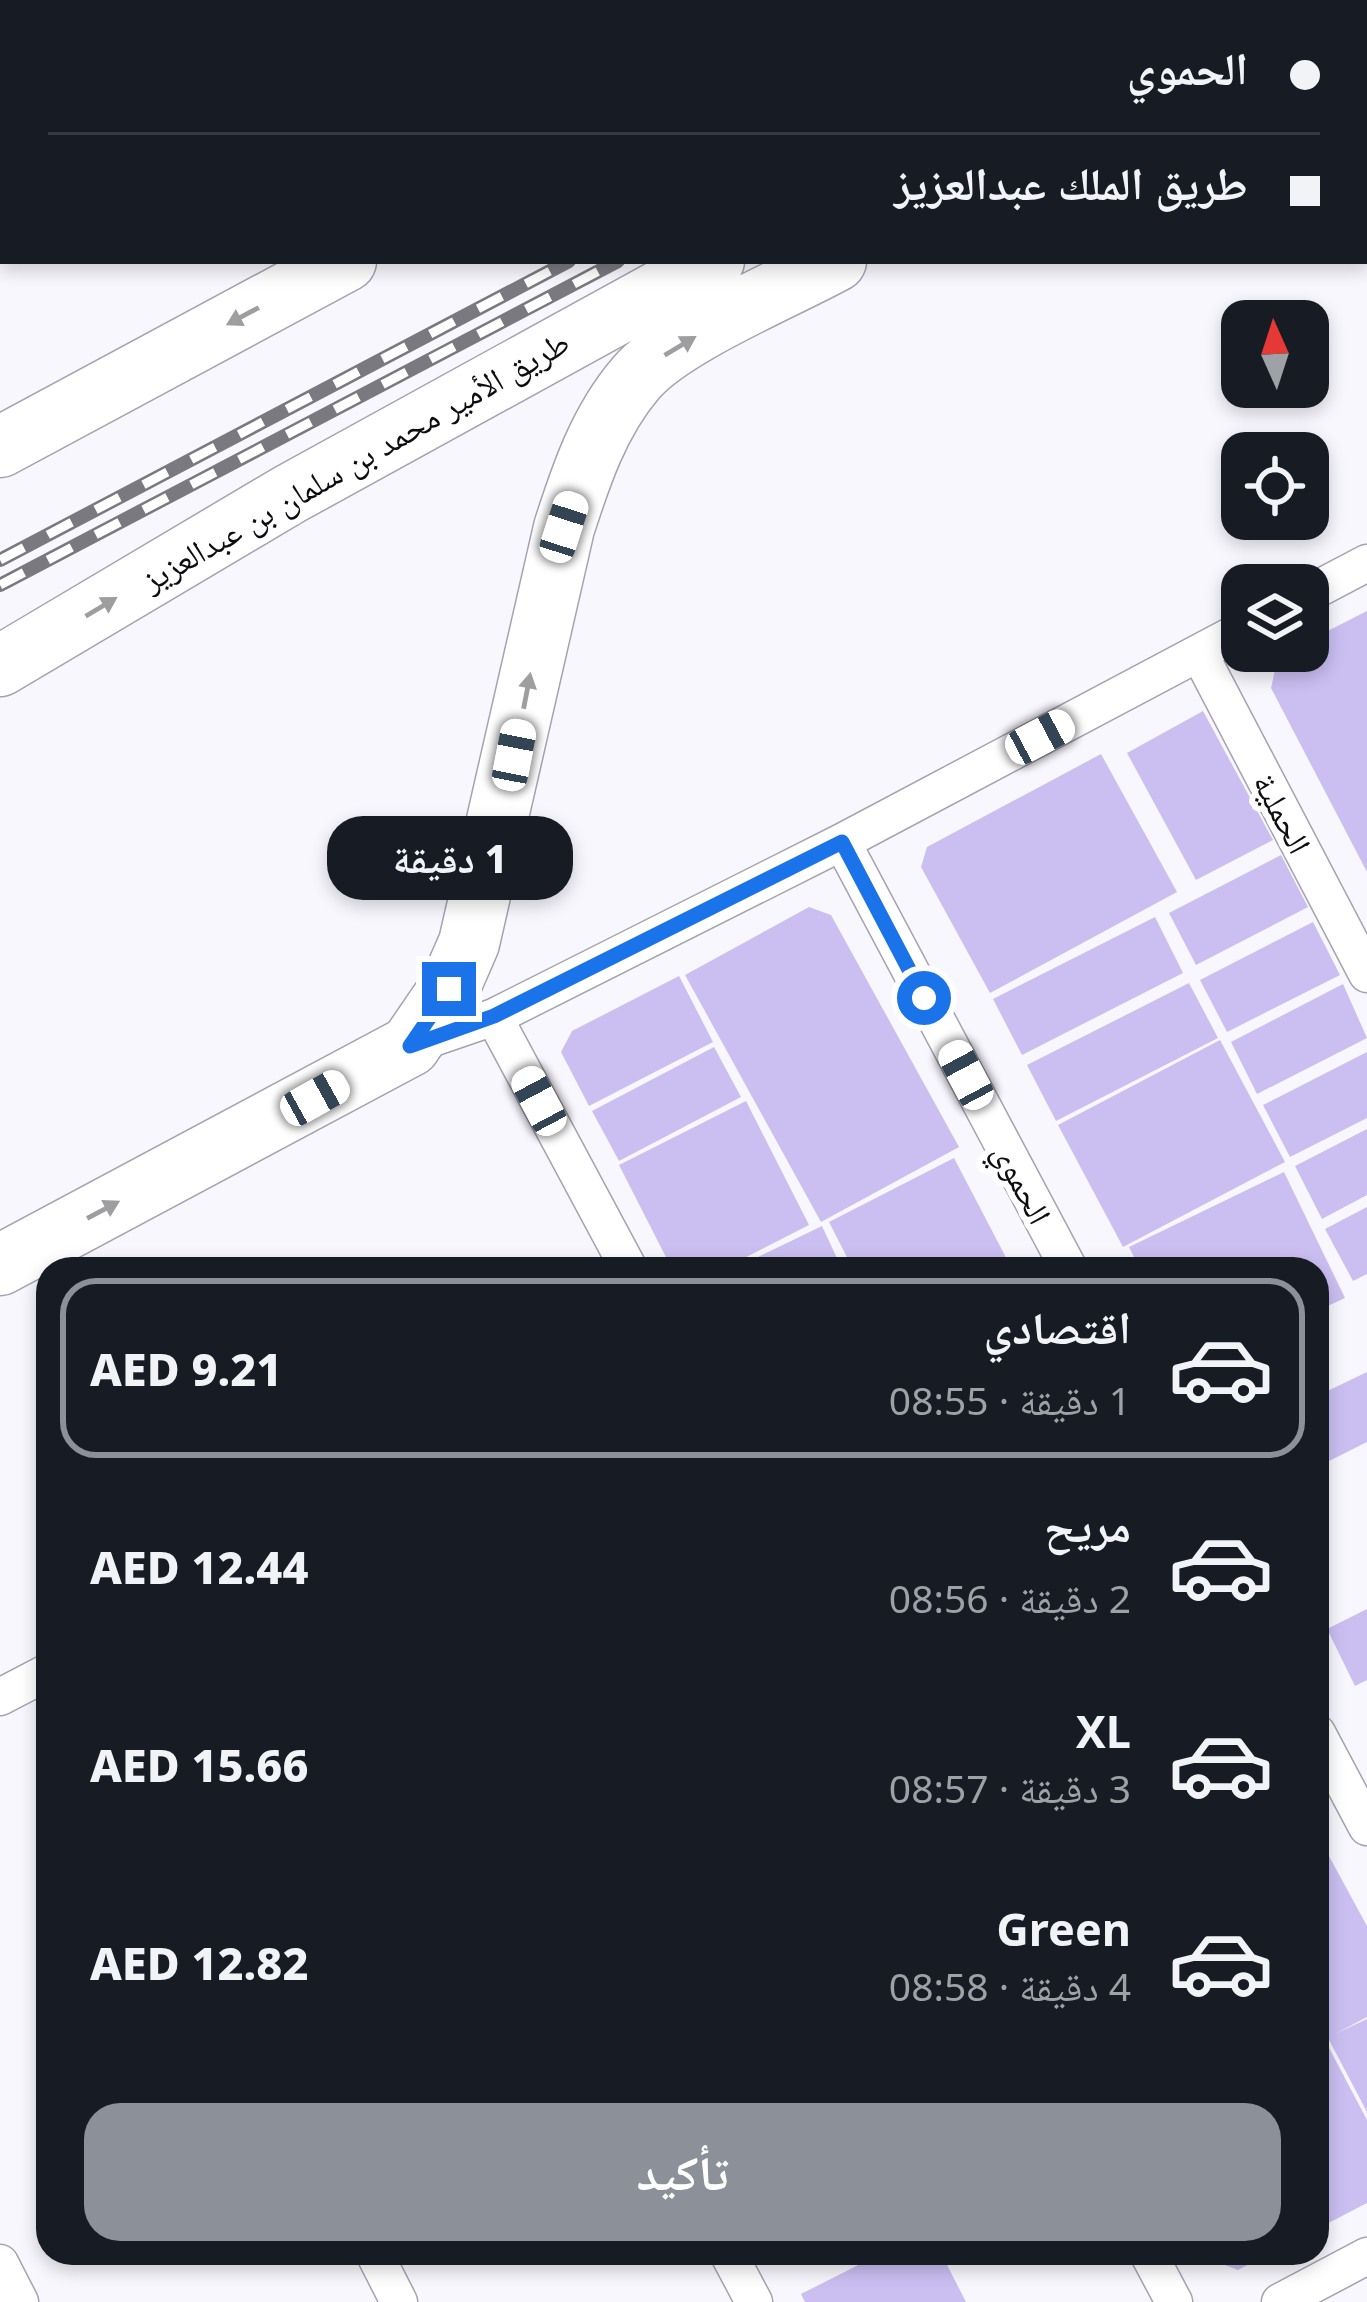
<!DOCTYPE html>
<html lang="ar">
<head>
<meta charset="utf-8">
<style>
	:root { --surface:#171b24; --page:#242831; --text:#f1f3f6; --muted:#9ea1a6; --line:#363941; --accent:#8c9099 }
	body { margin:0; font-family:"Noto Sans","Noto Naskh Arabic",sans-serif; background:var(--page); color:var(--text); direction:rtl; height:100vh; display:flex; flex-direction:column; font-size:45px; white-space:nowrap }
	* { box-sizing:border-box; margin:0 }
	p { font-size:39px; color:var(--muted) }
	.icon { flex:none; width:66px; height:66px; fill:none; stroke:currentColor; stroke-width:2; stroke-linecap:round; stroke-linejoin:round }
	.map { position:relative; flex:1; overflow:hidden; direction:ltr }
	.panel { position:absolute; left:36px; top:1257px; width:1293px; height:1008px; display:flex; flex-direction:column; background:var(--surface); border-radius:36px; box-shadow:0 6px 18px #0003; direction:rtl }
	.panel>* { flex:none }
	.top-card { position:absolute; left:0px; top:0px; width:1368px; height:264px; box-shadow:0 6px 18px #0003; direction:rtl; display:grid; align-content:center; height:264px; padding:0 48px; background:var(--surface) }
	.needle { width:78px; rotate:357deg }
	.tools { position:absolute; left:1221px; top:300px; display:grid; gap:24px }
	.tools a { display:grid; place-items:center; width:108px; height:108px; border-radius:24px; background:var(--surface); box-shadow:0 6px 18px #0003; font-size:60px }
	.end { position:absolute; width:54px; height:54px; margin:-27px; border:15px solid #1a73e8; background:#fff; box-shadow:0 0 0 6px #fff }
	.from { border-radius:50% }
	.bubble { position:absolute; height:84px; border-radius:36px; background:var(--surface); box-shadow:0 6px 18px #0003; font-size:39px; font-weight:800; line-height:84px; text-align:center; direction:rtl }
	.car { position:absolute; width:36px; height:72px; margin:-36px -18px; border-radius:15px; box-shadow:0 0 9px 3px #0007; background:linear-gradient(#fff 24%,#345 0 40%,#fff 0 76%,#345 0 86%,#fff 0) }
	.top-card b { display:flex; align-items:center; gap:42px; height:114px; font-size:45px }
	.top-card b+b { border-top:3px solid var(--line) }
	.top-card i { width:30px; height:30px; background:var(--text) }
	ul { padding:21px 0 0; list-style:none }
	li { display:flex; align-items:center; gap:36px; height:180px; margin:0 24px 18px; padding:0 24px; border:6px solid transparent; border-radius:36px }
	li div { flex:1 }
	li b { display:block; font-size:45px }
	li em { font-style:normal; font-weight:800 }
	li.selected { border-color:var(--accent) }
	li>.icon { width:108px; height:108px; stroke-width:1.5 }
	.action { display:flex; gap:24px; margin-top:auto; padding:24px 48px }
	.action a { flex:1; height:138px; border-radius:36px; background:var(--accent); color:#fff; font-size:48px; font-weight:800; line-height:138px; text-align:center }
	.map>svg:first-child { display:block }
	.building { fill:#cbbff2 }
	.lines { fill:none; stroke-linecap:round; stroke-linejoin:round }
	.minor-casing { stroke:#a5a2b1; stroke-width:39 }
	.primary-casing { stroke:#a5a2b1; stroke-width:63 }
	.minor { stroke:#fff; stroke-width:36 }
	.primary { stroke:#fff; stroke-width:60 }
	.rail-casing { stroke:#7a797f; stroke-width:14 }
	.rail { stroke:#fff; stroke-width:9; stroke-dasharray:27; stroke-linecap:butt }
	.oneway { fill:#9e9ea0 }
	.route { stroke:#1a73e8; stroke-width:15 }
	.labels { text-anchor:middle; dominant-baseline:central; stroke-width:12; stroke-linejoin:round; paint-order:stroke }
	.street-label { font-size:33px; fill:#0d0c11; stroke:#fff }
</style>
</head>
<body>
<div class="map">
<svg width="1367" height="2302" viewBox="0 0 1367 2302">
	<rect width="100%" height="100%" fill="#f8f7fd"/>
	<path class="building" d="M1367 611V872L1271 688 1278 656 1308 651V641Z
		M1203 711 1273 840 1196 880 1127 753Z
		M1101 754 1177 892 990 993 921 867 927 847Z
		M1281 855 1308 907 1196 965 1169 913Z
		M809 907 831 915 959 1147 821 1222 685 975Z
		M1155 917 1183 973 1022 1055 993 999Z
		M1313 922 1340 975 1227 1032 1200 980Z
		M679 976 713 1042 589 1106 561 1052 572 1031Z
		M1189 983 1218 1038 1056 1121 1027 1065Z
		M1343 984 1367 1038 1257 1094 1231 1042Z
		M1220 1040 1285 1162 1123 1247 1058 1125Z
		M714 1047 741 1097 619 1161 592 1111Z
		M1367 1052V1118L1290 1157 1263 1105Z
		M746 1101 809 1225 723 1269H672L619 1165Z
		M1367 1129V1195L1322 1219 1295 1166Z
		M954 1158 1012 1269H853L829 1222Z
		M1284 1172 1345 1298 1317 1311V1269H1140L1129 1247Z
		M1367 1207V1274L1353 1281 1325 1229Z
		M822 1226 842 1269H733Z
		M1367 1372V1442L1317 1467V1396Z
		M1367 1609V1680L1355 1686 1327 1629Z
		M1317 1834 1367 1926V2017L1337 2033 1367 2019V2112L1328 2038 1317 2044Z
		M1326 2042 1367 2120V2203L1317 2229V2047Z
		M882 2253H941L966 2302H805L801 2294Z
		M1193 2253H1270L1238 2270Z"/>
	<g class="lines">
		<defs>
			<path id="minor" d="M1308 594 1367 563
				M1199 653 1367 974
				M842 842 1069 1269
				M494 1017 629 1269
				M415 1044 494 1017 842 842 1242 630
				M0 1697 48 1672
				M1317 1733 1367 1827
				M374 2253 399 2302
				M728 2253 754 2302
				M1148 2253 1174 2302
				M0 2263 20 2302
				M1280 2302 1367 2256"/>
			<path id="primary" d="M827 3 833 0
				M1205 3 1210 0
				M1326 3 1331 0
				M0 447 346 261
				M0 666 290 494 714 261
				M0 1265 410 1046 449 989 469 943 564 528C581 475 599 421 636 378 673 335 783 290 836 261"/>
		</defs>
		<use href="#minor" class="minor-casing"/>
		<use href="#primary" class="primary-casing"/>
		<use href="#minor" class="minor"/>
		<use href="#primary" class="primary"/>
		<defs>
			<path id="rail" d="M1059 3 1064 0
				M1107 3 1112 0
				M0 560 569 261
				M0 585 618 261"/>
		</defs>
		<use href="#rail" class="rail-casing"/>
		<use href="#rail" class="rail"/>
	</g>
	<defs><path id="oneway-solid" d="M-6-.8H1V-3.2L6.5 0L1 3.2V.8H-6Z" transform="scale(3)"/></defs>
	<g class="oneway">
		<use href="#oneway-solid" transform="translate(243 316) rotate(152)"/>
		<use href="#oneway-solid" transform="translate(680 346) rotate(-31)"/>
		<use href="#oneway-solid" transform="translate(101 607) rotate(-31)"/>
		<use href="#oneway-solid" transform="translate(527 691) rotate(-79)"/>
		<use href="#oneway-solid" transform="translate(103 1210) rotate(-28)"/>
	</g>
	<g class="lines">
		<path class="route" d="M449 989 410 1046 494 1016 842 842 924 998"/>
	</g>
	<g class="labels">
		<g class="street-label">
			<text transform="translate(355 460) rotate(-30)">طريق الأمير محمد بن سلمان بن عبدالعزيز</text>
			<text transform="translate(1283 813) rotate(62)">الحملية</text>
			<text transform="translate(1023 1183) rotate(62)">الحموي</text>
		</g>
	</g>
</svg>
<div class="tools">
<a><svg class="needle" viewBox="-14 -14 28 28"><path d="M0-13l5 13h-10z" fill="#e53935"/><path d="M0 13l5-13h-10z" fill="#9ea1a6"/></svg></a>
<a><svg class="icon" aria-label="locate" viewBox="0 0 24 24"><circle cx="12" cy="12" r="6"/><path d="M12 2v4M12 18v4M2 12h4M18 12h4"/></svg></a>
<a><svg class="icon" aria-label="layers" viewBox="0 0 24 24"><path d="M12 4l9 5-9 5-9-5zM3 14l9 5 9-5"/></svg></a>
</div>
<i class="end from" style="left:924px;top:998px"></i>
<i class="end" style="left:449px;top:989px"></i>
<div class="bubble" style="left:327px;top:816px;width:246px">1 دقيقة</div>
<i class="car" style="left:564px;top:527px;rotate:18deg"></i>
<i class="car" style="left:1040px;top:737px;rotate:62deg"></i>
<i class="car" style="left:514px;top:755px;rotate:11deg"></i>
<i class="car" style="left:966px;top:1075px;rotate:332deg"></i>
<i class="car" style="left:315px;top:1098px;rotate:61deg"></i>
<i class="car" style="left:539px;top:1101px;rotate:332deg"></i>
<div class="top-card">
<b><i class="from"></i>الحموي</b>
<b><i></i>طريق الملك عبدالعزيز</b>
</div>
<section class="panel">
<ul>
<li class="selected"><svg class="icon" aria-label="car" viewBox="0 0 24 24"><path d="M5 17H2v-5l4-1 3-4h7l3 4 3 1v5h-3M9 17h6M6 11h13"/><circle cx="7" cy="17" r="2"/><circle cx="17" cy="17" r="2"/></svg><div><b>اقتصادي</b><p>1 دقيقة · 08:55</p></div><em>AED 9.21</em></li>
<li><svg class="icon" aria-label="car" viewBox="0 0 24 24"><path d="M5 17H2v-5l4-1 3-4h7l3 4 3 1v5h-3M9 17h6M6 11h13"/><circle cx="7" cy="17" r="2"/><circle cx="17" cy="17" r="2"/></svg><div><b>مريح</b><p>2 دقيقة · 08:56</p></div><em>AED 12.44</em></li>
<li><svg class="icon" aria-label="car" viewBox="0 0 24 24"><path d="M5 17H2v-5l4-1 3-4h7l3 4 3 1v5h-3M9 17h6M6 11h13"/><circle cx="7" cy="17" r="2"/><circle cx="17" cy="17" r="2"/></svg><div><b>XL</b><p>3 دقيقة · 08:57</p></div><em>AED 15.66</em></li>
<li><svg class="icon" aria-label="car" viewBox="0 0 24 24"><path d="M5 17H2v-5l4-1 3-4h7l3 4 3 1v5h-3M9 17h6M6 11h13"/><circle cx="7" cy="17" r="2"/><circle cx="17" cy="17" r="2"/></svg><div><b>Green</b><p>4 دقيقة · 08:58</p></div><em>AED 12.82</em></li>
</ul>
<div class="action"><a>تأكيد</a></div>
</section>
</div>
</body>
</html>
